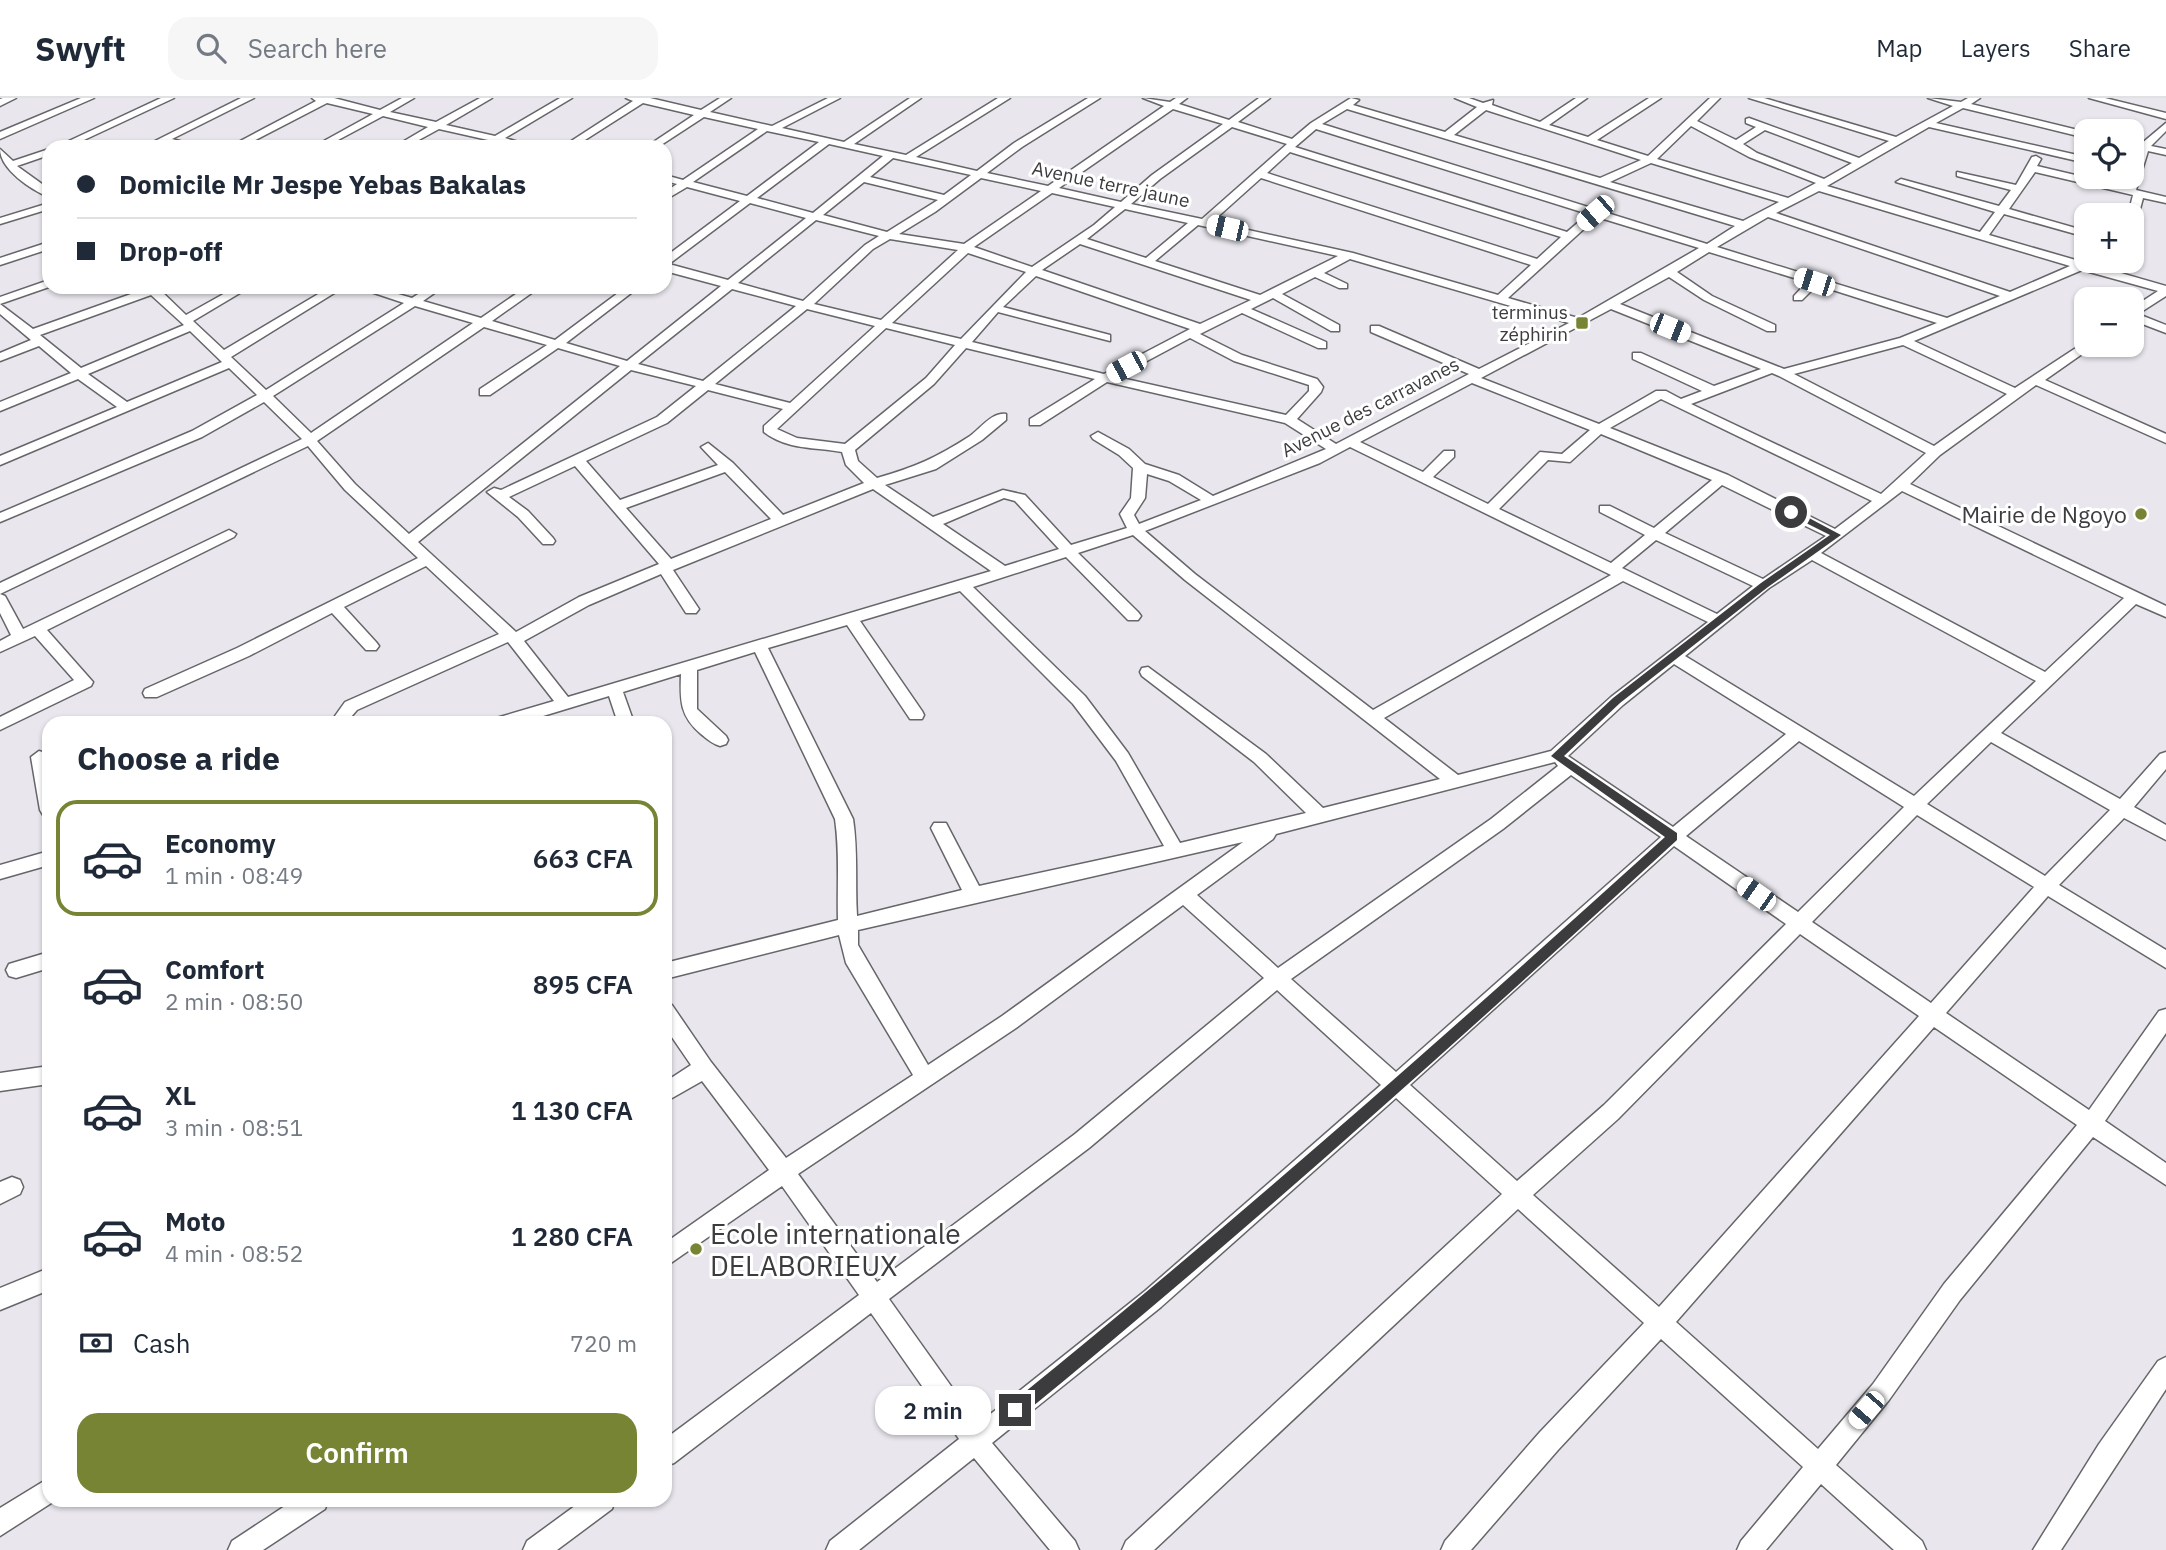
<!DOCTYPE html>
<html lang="en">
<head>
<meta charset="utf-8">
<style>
	:root { --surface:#fff; --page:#f6f6f7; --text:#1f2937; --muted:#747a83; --line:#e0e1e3; --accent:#768433 }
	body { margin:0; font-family:"IBM Plex Sans",sans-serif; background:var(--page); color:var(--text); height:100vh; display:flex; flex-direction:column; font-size:26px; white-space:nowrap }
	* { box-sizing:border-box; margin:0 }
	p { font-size:23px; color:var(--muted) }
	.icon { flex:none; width:38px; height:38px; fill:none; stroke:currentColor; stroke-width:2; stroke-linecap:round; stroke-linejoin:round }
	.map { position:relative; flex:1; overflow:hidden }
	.details { position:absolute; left:42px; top:618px; width:630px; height:791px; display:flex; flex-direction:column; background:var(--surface); border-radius:21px; box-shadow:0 2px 5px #0004 }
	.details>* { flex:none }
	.top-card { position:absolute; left:42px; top:42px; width:630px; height:154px; border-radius:21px; box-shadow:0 2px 5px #0004; display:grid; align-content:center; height:154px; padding:0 35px; background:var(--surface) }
	.tools { position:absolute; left:2074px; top:21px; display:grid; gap:14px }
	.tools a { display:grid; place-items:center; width:70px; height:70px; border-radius:14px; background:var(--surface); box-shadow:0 2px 5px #0004; font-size:35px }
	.end { position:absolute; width:32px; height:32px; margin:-16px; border:9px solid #3c3b3e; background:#fff; box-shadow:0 0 0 4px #fff }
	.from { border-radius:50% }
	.bubble { position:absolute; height:49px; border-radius:21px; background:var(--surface); box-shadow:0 2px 5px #0004; font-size:23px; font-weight:600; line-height:49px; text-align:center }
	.car { position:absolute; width:21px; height:42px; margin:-21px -10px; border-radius:9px; box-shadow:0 0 5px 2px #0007; background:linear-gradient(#fff 24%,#345 0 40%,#fff 0 76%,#345 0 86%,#fff 0) }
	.top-card b { display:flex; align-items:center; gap:24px; height:66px; font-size:26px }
	.top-card b+b { border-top:2px solid var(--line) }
	.top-card i { width:18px; height:18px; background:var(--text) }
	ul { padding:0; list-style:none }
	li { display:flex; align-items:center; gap:21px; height:116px; margin:0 14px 10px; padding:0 21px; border:4px solid transparent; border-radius:21px }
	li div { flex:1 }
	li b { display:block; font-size:26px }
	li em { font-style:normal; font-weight:600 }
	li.current { border-color:var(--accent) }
	li>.icon { width:63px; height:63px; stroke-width:1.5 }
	h2 { padding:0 35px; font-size:32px; line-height:84px }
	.pay { display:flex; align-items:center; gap:18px; height:77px; padding:0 35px; font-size:26px }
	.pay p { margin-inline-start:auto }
	.cta { display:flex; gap:14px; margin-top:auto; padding:14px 35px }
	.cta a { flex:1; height:80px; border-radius:21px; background:var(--accent); color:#fff; font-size:28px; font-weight:600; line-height:80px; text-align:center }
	header { display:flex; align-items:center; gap:42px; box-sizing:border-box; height:98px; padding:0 35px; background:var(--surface); border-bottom:2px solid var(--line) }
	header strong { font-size:33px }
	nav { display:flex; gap:38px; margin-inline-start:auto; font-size:24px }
	.search { width:490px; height:63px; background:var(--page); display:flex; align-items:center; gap:18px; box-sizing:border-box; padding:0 24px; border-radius:21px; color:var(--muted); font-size:26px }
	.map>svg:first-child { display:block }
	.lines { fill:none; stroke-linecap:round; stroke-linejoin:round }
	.minor-casing { stroke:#666569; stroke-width:3 }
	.minor { fill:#fff; fill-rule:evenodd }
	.route { fill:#3c3b3e }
	.poi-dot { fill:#768433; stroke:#fff; stroke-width:2.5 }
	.labels { text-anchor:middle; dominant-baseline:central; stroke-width:6; stroke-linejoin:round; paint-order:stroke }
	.far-street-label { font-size:19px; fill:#3c3b3e; stroke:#fff }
	.far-poi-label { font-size:19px; fill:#3c3b3e; stroke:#fff; text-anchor:end }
	.poi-label { font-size:23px; fill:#3c3b3e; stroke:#fff; text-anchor:end }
	.near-poi-label { font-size:28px; fill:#3c3b3e; stroke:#fff; text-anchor:start }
</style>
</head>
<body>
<header>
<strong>Swyft</strong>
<div class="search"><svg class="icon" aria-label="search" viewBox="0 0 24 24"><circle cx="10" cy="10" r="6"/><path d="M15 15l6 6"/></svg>Search here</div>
<nav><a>Map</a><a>Layers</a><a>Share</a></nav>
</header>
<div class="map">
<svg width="2166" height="1452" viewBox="0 0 2166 1452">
	<rect width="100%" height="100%" fill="#e9e7ed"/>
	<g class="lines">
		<defs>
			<path id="minor" d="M3 0H16L0 8V1Z
				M81 0H94L0 41V34Z
				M161 0H174L69 49H56Z
				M241 0H254L172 41 202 49 164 45 156 49H143Z
				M312 0H334L380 12 402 0H414L390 14 436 24 480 0H492L446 27 495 38 560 0H572L505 40 535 49C519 49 503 47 488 46V42L439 31 406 49H394L428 29 383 18 325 49H313L373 16 327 5 242 49H229L316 3Z
				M626 0H650L701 12 720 0H731L710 14 772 28 828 0H840L782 30 844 44 910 0H921L854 46 906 57 998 0H1010L916 59 977 73 1014 45 1088 0H1100L1022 49 987 75 1048 88 1164 8 1143 0 1170 4 1176 0H1187L1179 6 1229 22 1259 0H1270L1238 24 1292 41 1311 25 1351 0 1359 2 1353 7 1445 34 1477 9 1455 0H1469L1483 5 1493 2 1492 7 1540 24 1576 0H1587L1549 27 1588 39 1649 0H1661L1597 42 1648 58 1710 0H1720L1697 23 1736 42 1756 29 1746 25V21L1749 20 1859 60 1889 43 1749 0H1764L1896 39 1953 8 1928 0 1961 4 1968 0H1980L1971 6 2086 34V40L1963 10 1936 25 2086 59V65L1929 29 1827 88 1980 134 1995 114 1896 84 1901 81 1999 108 2011 92 1957 78V74L2016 87 2032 59 2036 58 2041 61 2037 68 2126 89 2138 51 2132 50V44L2141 46 2166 25V33L2151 48 2166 51V57L2148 53 2136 92 2166 99V105L2143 100 2136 126 2132 127V117H2128L2133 97 2035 74 2009 111 2086 133V139L2004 116 1989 137 2166 188V198L2138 216 2166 227V235L2132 222V210L2158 193 2082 172 1914 243 2015 290 2085 244 2095 247 2045 282 2166 336V345L2036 287 1940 357 1910 386 2166 508V519L2136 506 2001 635 2120 701 2160 656 2166 654V671L2134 709 2166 727V742L2124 720 2059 787 2166 852V870L2048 798 1946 915 2089 1012 2159 913 2166 911V935L2105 1023 2166 1065V1087L2093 1039 1960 1202 1889 1302 1836 1367 1922 1443 1926 1452H1894L1821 1386 1766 1452H1737L1741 1443 1803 1369 1661 1241 1558 1352 1471 1452H1441L1445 1443 1540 1334 1644 1225 1518 1111 1154 1452H1122L1126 1443 1502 1096 1396 1000 1161 1209 992 1345 1075 1443 1079 1452H1050L974 1360 859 1452H826L830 1443 959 1341 871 1215 674 1365 665 1368V1341L859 1197 782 1088 665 1169V1145L769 1072 702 983 665 1004V984L691 967 665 929V905L672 907 711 964 786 1060 913 977 846 865 839 837 665 881V865L838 822C837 789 840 754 835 721L755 554 697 572V611L726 638 728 642 726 646 720 648C713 646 707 641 701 636 680 618 680 603 681 576L623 594 634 625H618L609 598 520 625H491L493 621 554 603 508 544 357 612 351 619 353 625H337L335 618 345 604 499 536 426 468 344 509 376 544 379 548 376 552H366L332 515 249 558 157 599H145L143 595 145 591 237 550 418 460 345 392 308 348 0 496V485L302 341 264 304 202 339 0 424V415L192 333 257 297 229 270 0 367V358L117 309 78 281 0 313V304L71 275 39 248 0 263V255L31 242 0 216V199L49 182V189L0 206 33 231 145 191 144 189H157L186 217 236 189H250L193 223 224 252 330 189H344L231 259 266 292 404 205 356 189H374L412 200 429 189H443L423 203 481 220 526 189H540L492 223 555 242 626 189H639L566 245 627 263 721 188 665 173V159L740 103 687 89 665 102V94L677 86 665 83V77L683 82 758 31 704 19 658 49H646L694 17 643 5 574 49H562L633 3ZM1173 11 1223 26 1152 77 1121 104 1059 90ZM1347 11 1735 128 1707 146 1322 26ZM1486 12 1641 62 1600 80 1454 37ZM1691 28 1749 59 1816 85 1788 100 1657 61ZM1232 29 1287 46 1202 121 1131 106 1160 81ZM1316 31 1588 116 1567 134 1295 49ZM1765 32 1852 65 1824 81 1757 55 1743 46ZM767 33 819 44 747 98 693 84ZM829 46 883 58 813 115 757 100ZM1290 54 1561 139 1537 161 1267 75ZM893 60 971 77 944 97 870 79ZM1651 65 1779 104 1743 123 1610 84ZM981 80 1041 93 964 146 899 136 935 114ZM1261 80 1531 167 1498 197 1353 155 1212 124ZM864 84 938 102 887 134 823 117ZM1819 93 2070 168 2010 194 1776 115ZM1052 95 1115 109 1094 127 1032 169 974 149ZM750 105 806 120 728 182 669 166ZM1125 111 1188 125 1146 160 1087 141ZM1597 119 1699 150 1578 220 1508 200ZM1768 119 2000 198 1947 220 1717 149ZM816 122 879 138 865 147 803 203 738 185ZM1198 127 1338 158 1260 197 1155 163ZM890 141 958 152 881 222 814 206 873 151ZM1080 146 1251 202 1200 226 1042 172ZM1709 154 1807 184 1794 198V202H1802L1817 187 1937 225 1900 240 1784 271 1620 206 1669 179 1704 202 1767 233H1775V227L1712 198 1677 174ZM968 155 1026 174 961 241 892 225ZM1350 161 1569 225 1479 271 1379 228H1371V234L1469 276 1336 346 1297 321 1321 294 1323 289 1317 281 1242 257 1200 236 1242 215 1318 250H1326V244L1251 211 1273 200 1331 233H1339V227L1282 196 1315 179 1339 190H1347V186L1324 175ZM1036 178 1190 231 1104 276 972 244 998 214 1110 243V237L1003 209ZM732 191 796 208 703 283 638 266ZM151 197 184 227 81 270 40 237ZM415 208 473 225 311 335 273 298ZM807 211 875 228 790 305 715 286ZM1611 211 1761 271 1714 288 1641 255H1633V261L1702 293 1681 301 1666 293H1656L1599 326 1481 280ZM484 229 547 247 480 291V297H490L558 250 620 268 409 436 355 386 317 343ZM886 230 955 247 926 280 845 346 797 340 777 331ZM190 233 222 264 127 304 88 276ZM1190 240 1234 263 1309 287V293L1286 317 1117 279ZM1903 247 2007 296 1934 348 1794 276ZM966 250 1095 281 1030 321V327H1040L1107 284 1285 325 1326 351 1213 398 1179 377 1145 366 1129 351 1098 334 1091 338 1093 341 1119 357 1133 370 1131 400 1120 416 1127 430 1071 447 1025 397 1003 392 933 419 885 387 936 371 982 342 1006 322V316C992 314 981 330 970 338 936 360 915 369 877 380L858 363 855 352 934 286ZM631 272 696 288 657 319 501 392 494 390 487 394 518 419 543 446H553L555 443 553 440 528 413 509 399 575 368 659 466 579 499 516 534 418 444ZM1772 275 1779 278 1926 355 1881 396 1691 306ZM1472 285 1590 332 1562 356 1540 354 1488 406 1433 379 1454 359V353H1444L1423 374 1360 344ZM708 292 783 311 764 328V334C787 352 815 349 842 354L846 367 864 385 783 417 733 365 708 345 701 349 718 367 620 402 586 363 667 325ZM1661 301 1872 403 1835 431 1728 377 1610 330ZM1601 336 1712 382 1654 430 1610 408H1600V414L1645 437 1611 465 1499 411 1548 362 1570 364ZM1350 349 1611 477 1373 612 1195 476 1145 433 1320 365ZM725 374 771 421 671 461 626 410ZM1147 376 1169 383 1201 402 1139 426 1134 417 1145 400ZM1722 387 1826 438 1763 481 1665 435ZM873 391 991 473 568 599 524 543 589 507 661 476 686 515H696L699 511 673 472ZM1902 393 2124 500 2045 574 1821 455ZM1004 400 1015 403 1059 451 1005 468 943 426ZM1133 437 1185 482 1440 681 1323 710 1266 656 1148 569 1142 570 1140 574 1142 578 1254 664 1306 715 1180 745 1128 655 1085 598 973 489 1066 459 1128 522H1138L1141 518 1138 514 1078 455ZM1656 442 1753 488 1717 516 1622 470ZM1812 462 2036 583 1914 698 1685 558 1769 490ZM1623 483 1708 524 1611 599 1551 653 1458 677 1384 620ZM960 493 1073 606 1116 663 1164 748 979 788 946 725H934L931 730 962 792 857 818C855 785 858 753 853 721L768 550 847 527 910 621H922L924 617 922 613 860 523ZM1674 566 1786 636 1673 729 1568 658 1623 607ZM1799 643 1904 709 1798 814 1686 738ZM1991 644 2110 712 2045 778 1927 706ZM1555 664 1558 668 1491 721 1278 870 1197 797 1273 741 1276 736ZM1571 677 1661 739 1396 974 1291 881 1503 731ZM1917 717 2034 789 1931 905 1812 824ZM1243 744 1002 918 928 967 858 847V832ZM1674 748 1786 826 1604 1007 1517 1083 1410 987ZM1183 807 1264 880 1075 1036 877 1184 798 1076 1016 930ZM1800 836 1919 918 1659 1209 1533 1097 1618 1021ZM1277 892 1381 987 1145 1193 978 1326 889 1201 1089 1050ZM1934 929 2077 1027 1944 1186 1873 1286 1818 1351 1676 1224Z
				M2089 0H2105L2166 15V21Z
				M0 51 13 63 49 51V57L17 68 49 91V99C31 92 0 71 0 51Z
				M49 105V111L0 126V120Z
				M49 144V151L0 167V160Z
				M229 432 236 436 234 439 47 532 93 584 91 588 0 632V619L74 582 35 538 0 554V543L11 537 0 515V496L5 498 23 531Z
				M39 653 45 655 49 667V719L43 717 40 712 31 659Z
				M49 753V767L0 781V767Z
				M49 854V870L16 880 9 878 6 872 9 866Z
				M49 968V986L0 993V975Z
				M12 1079 20 1082 23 1089 20 1096 0 1106V1084Z
				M49 1170V1192L0 1212V1190Z
				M2166 1259V1291L2061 1452H2033L2099 1346 2158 1263Z
				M49 1380V1402H56L0 1438V1410Z
				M294 1402H328L325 1411 263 1452H228L232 1443Z
				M583 1402H615L612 1411 557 1452H523L527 1443Z"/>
		</defs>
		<use href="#minor" class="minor-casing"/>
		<use href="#minor" class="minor"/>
	</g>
	<path class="route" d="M1788 412H1794L1841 437 1768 489 1620 605 1564 658 1677 735V742C1463 939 1246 1134 1021 1318L1015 1320 1009 1318 1007 1312 1009 1307C1234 1125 1451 933 1665 739L1551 658 1613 600 1761 485 1830 437 1788 416Z"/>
	<g class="poi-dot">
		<rect x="1575" y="218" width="14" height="14" rx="3.5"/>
		<circle cx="2141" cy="416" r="7"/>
		<circle cx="696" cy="1151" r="7"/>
	</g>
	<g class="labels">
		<g class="far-street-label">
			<text transform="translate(1111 86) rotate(12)">Avenue terre jaune</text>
			<text transform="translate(1370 309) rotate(-27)">Avenue des carravanes</text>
		</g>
		<g class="far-poi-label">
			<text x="1568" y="214">terminus<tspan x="1568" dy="22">zéphirin</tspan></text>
		</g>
		<g class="poi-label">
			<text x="2127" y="416">Mairie de Ngoyo</text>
		</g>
		<g class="near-poi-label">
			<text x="710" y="1135">Ecole internationale<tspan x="710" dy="32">DELABORIEUX</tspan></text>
		</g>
	</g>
</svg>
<div class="tools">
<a><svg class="icon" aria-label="locate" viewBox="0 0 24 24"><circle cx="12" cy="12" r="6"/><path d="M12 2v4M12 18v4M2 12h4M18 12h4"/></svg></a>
<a>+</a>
<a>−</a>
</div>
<i class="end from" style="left:1791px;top:414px"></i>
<i class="end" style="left:1015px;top:1312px"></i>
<div class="bubble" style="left:875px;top:1288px;width:116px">2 min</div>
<i class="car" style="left:1595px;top:115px;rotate:229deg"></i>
<i class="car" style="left:1227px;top:130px;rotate:283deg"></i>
<i class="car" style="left:1814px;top:184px;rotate:288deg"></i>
<i class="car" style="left:1670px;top:230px;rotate:112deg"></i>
<i class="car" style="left:1126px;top:269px;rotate:242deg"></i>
<i class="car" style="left:1756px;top:796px;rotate:305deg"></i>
<i class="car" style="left:1866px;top:1312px;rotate:221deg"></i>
<div class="top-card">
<b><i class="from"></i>Domicile Mr Jespe Yebas Bakalas</b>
<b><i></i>Drop-off</b>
</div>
<section class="details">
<h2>Choose a ride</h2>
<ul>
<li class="current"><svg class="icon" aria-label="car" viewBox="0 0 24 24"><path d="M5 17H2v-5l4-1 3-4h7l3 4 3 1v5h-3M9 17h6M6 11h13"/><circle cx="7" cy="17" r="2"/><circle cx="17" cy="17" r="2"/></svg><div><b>Economy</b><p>1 min · 08:49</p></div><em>663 CFA</em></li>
<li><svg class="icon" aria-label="car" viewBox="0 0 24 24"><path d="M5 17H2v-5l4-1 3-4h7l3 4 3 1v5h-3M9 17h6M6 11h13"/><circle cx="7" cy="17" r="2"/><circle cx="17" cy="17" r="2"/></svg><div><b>Comfort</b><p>2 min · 08:50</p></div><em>895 CFA</em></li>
<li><svg class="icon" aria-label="car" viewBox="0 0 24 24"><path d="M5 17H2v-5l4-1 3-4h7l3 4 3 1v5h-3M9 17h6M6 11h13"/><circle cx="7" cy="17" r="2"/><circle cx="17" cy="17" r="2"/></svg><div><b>XL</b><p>3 min · 08:51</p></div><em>1 130 CFA</em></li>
<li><svg class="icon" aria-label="car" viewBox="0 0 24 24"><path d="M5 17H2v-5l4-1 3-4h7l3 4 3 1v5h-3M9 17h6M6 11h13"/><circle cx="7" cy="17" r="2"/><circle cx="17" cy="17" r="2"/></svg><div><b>Moto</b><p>4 min · 08:52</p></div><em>1 280 CFA</em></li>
</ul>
<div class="pay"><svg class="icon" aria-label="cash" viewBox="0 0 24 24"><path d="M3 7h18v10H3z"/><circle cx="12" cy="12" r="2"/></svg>Cash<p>720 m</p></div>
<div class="cta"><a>Confirm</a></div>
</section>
</div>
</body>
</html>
